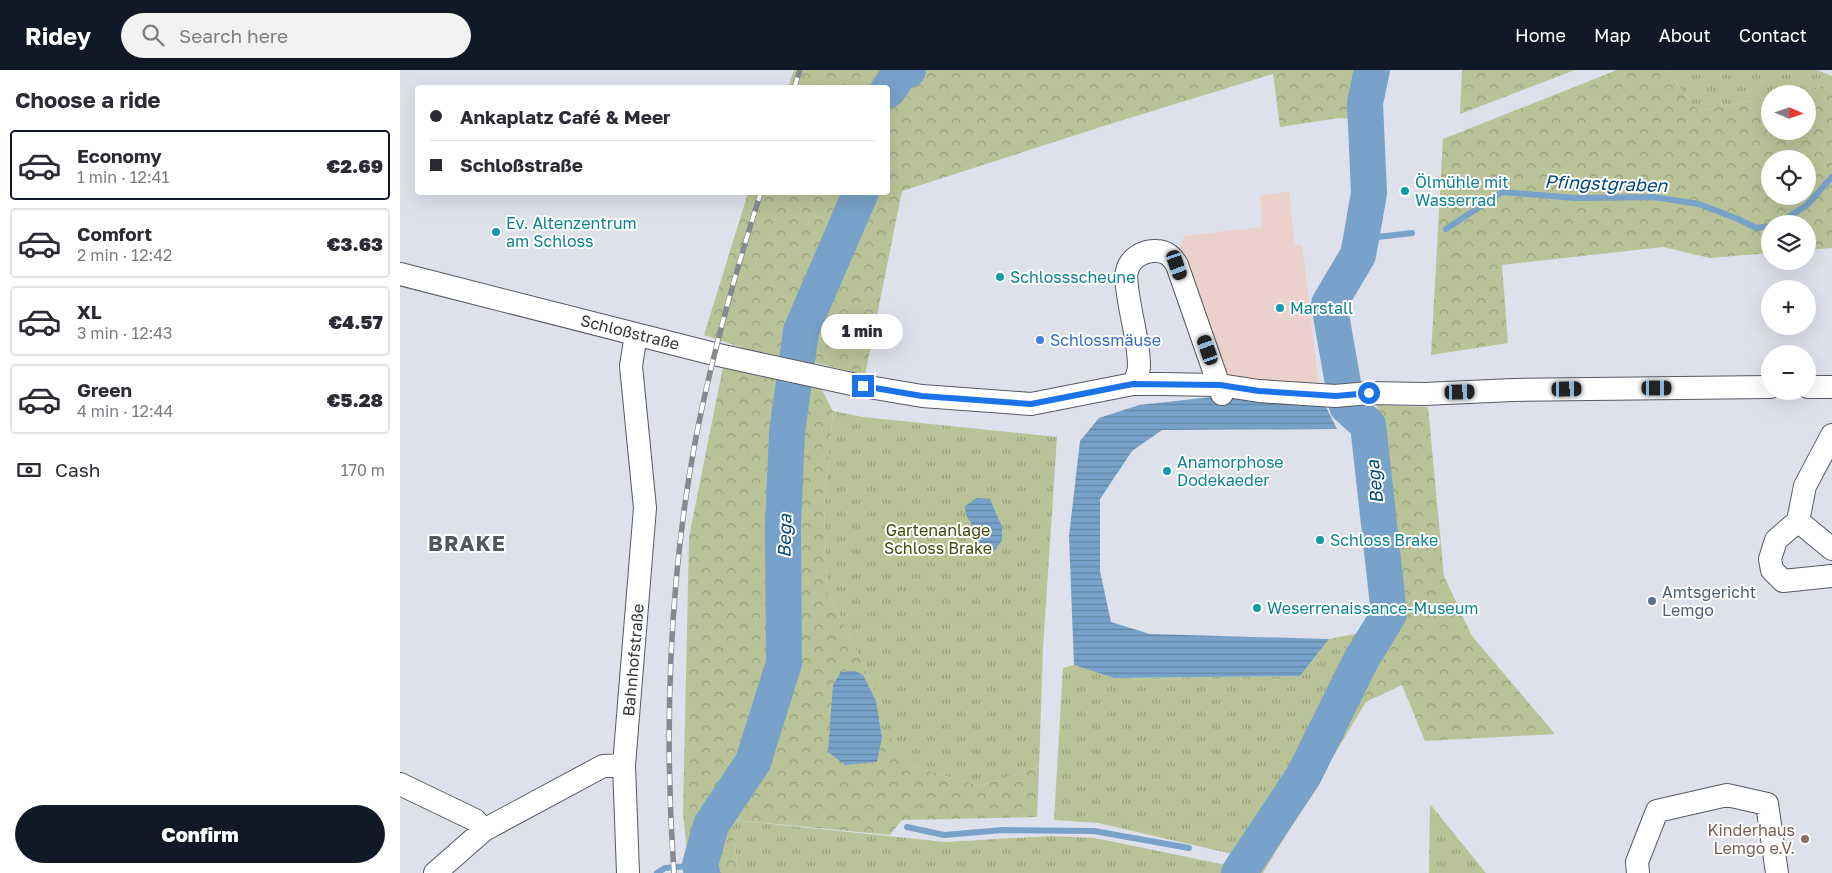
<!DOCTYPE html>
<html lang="en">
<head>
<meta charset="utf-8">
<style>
	:root { --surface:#fff; --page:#f2f2f3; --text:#2b2b33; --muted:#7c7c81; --line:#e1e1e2; --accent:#111827 }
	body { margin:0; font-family:"Golos Text",sans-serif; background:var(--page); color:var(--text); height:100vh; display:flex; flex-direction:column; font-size:19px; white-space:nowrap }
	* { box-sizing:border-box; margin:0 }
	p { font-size:16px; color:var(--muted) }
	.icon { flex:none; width:28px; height:28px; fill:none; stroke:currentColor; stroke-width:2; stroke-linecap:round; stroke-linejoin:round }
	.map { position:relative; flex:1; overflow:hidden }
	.details { display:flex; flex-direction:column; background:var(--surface); width:400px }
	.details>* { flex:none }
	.banner { position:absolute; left:15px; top:15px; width:475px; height:110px; border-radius:5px; box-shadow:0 5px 20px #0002; display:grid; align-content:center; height:110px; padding:0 15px; background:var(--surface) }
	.needle { width:32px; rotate:92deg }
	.tools { position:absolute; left:1361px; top:15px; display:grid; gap:10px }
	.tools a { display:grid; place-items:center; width:55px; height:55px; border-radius:50%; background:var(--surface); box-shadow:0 5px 20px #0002; font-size:25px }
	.end { position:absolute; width:22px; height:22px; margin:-11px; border:6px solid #1a73e8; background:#fff; box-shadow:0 0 0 2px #fff }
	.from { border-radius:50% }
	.bubble { position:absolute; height:35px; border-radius:18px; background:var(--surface); box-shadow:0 5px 20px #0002; font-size:16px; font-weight:800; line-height:35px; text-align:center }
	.car { position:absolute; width:15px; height:30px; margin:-15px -8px; border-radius:6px; box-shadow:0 0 4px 1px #0007; background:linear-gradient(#222 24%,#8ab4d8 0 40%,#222 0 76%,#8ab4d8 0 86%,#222 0) }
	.banner b { display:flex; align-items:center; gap:18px; height:48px; font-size:19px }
	.banner b+b { border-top:1px solid var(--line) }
	.banner i { width:12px; height:12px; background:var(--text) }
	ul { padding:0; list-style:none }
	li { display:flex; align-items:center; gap:15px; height:70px; margin:0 10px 8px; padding:0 5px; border:2px solid var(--line); border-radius:5px }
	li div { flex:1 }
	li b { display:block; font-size:19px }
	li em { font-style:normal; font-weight:800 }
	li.current { border-color:var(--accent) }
	li>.icon { width:45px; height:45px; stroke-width:1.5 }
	h2 { padding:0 15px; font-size:22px; line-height:60px }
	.pay { display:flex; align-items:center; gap:12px; height:55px; padding:0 15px; font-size:19px }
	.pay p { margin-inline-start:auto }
	.cta { display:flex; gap:10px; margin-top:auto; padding:10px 15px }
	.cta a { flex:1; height:58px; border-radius:30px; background:var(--accent); color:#fff; font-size:20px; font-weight:800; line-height:58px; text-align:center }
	header { display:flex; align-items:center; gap:30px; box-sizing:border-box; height:70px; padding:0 25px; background:var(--accent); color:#fff }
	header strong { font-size:24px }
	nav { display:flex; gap:28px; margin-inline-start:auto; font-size:18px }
	.search { width:350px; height:45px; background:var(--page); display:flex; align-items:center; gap:12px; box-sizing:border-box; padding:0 18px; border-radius:28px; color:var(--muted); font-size:19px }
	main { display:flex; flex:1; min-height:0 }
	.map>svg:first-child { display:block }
	.commercial { fill:#ebd0cc }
	.grass { fill:url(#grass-tufts) }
	.forest { fill:url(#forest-crowns); fill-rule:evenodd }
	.water { fill:url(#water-rules) }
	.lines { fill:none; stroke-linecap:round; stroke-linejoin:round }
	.stream { stroke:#78a2c9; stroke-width:6 }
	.river { stroke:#78a2c9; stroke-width:36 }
	.minor-casing { stroke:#575962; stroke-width:24 }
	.minor { stroke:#fff; stroke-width:22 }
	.rail-casing { stroke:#878991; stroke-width:5.5 }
	.rail { stroke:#fff; stroke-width:4; stroke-dasharray:11; stroke-linecap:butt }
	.route { stroke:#1a73e8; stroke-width:6 }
	.culture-dot { fill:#0f9aa8; stroke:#fff; stroke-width:2 }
	.shop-dot { fill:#3f7fe0; stroke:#fff; stroke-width:2 }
	.service-dot { fill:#5c6f8a; stroke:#fff; stroke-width:2 }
	.education-dot { fill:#8d6e63; stroke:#fff; stroke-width:2 }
	.labels { text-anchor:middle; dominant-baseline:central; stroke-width:4; stroke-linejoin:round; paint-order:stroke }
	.culture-label { font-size:16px; fill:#0d838f; stroke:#fff; text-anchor:start }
	.street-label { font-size:16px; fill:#333539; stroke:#fff }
	.shop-label { font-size:16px; fill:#366cbe; stroke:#fff; text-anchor:start }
	.park-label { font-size:16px; fill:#414a0b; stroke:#fff }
	.service-label { font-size:16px; fill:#4e5e75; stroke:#fff; text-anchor:start }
	.education-label { font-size:16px; fill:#785e54; stroke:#fff; text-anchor:end }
	.water-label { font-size:18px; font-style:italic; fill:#004a7b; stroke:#fff }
	.district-label { font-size:21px; font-weight:bold; letter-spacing:1px; fill:#555760; stroke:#fff }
</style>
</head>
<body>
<header>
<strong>Ridey</strong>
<div class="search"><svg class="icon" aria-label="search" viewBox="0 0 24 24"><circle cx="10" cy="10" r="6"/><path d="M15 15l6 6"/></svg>Search here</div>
<nav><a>Home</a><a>Map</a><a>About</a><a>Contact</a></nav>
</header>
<main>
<section class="details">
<h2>Choose a ride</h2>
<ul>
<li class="current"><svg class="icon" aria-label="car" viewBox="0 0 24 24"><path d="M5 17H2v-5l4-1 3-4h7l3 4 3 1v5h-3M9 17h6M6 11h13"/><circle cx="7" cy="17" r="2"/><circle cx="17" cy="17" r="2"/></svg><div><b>Economy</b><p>1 min · 12:41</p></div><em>€2.69</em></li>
<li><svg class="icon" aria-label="car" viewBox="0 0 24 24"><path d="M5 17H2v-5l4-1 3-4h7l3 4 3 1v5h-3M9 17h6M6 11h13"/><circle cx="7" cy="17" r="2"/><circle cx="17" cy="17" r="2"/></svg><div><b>Comfort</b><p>2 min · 12:42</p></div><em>€3.63</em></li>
<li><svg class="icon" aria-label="car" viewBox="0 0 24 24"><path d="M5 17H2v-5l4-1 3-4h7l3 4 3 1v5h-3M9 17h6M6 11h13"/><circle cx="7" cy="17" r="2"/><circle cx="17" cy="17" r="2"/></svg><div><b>XL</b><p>3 min · 12:43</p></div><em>€4.57</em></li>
<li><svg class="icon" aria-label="car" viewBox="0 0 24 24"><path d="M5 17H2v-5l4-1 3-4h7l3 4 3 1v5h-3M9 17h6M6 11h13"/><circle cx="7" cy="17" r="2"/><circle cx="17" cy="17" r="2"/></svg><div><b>Green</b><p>4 min · 12:44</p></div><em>€5.28</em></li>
</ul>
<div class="pay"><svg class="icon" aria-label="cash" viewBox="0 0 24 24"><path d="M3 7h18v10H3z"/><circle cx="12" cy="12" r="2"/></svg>Cash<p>170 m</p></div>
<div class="cta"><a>Confirm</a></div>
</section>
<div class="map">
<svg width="1432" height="803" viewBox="0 0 1432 803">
	<defs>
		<pattern id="grass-tufts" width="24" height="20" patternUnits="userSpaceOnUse" patternTransform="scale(1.25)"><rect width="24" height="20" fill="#bac398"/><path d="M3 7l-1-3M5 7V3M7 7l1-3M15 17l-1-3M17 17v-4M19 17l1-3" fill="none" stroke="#989f7d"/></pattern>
		<pattern id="forest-crowns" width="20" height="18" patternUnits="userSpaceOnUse" patternTransform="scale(1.25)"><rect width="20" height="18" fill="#bac398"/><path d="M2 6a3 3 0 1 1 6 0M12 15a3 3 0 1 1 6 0" fill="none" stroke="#989f7d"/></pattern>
		<pattern id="water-rules" width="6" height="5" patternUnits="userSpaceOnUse" patternTransform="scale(1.25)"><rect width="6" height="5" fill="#78a2c9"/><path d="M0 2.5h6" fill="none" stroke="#6385a4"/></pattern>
	</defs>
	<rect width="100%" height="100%" fill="#dee0eb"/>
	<path class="commercial" d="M889 122 895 176 902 175 919 317 825 310 779 182 784 166 862 157 860 125Z"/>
	<path class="grass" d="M1264 0H1417L1432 6V17L1426 15 1383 24H1370V27L1298 41 1275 11Z
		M433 341 463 347 657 367 643 578 639 697 580 716 508 695 479 650 463 605 475 629 474 617 427 521 424 435Z
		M929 569 957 585 900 699 841 786 698 753 654 750 663 598 674 595 714 608 900 606Z
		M1030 734 1086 803H1029Z
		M332 750 545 772 650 766 695 768 831 796 826 803H338Z"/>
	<path class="forest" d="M394 0H977L974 22 975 51 938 48 880 57 873 4 707 55 502 121 465 305 413 292 371 287 304 265 348 123 488 122V18L388 17Z
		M1062 0H1175L1060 44Z
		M1217 0H1264L1275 11 1298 41 1370 27V61H1408V24H1383L1426 15 1432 17V178L1408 180V154H1370V183L1310 188 1263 177 1102 195 1108 273 1031 285 1043 69ZM1370 89H1408V126H1370Z
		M323 297 421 318 433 341 424 435 427 521 474 617 476 631 463 605 482 667 479 648 508 695 580 716 639 697 637 747 502 750 490 765 332 750 338 803H289L283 743 289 467Z
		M977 335 1028 337 1044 506 1072 566 1155 664 1025 671 1002 615 966 632 863 803H843L907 707 965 590 929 569 1004 554Z"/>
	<path class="water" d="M812 327 925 335 937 359 762 360 732 381 700 429V501L711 552 750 564 929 569 900 606 714 608 674 595 669 466 680 371 699 348 739 335Z
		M577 428 590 429 602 457V470L594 482 582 483 576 479 575 460 566 445 565 436Z
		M455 601 463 605 476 631 482 667 477 692 445 695 428 682 433 615 441 602Z"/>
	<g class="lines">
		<path class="stream" d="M1377 154 1407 135 1432 107
			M1046 159 1102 122 1175 128 1253 127 1299 134 1338 149 1356 158 1370 156
			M961 169 1012 163
			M507 757 544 765 603 760 694 761 789 778
			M257 803 265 798 300 795"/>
		<path class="river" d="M488 20 499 4 508 0
			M302 803 300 795 311 755 353 692 384 593 383 455 387 362 401 261 461 122
			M839 803 904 705 961 590 989 544 968 355 947 336 929 234 958 185 961 169 969 123 965 33 972 0"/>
		<defs>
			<path id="minor" d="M0 204 314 284 461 316
				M733 314C736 308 739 303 739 296 739 273 731 247 728 224 727 216 725 208 727 201 730 188 744 180 756 181 766 181 772 186 777 195L822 324
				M463 316 522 326 631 334 733 314H761L820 315 859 321 935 326 969 323 1024 324 1113 320 1370 317
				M1408 317H1432
				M1432 365 1405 416 1398 451 1432 479
				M1398 451 1376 470 1370 489 1372 500 1383 511 1432 506
				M0 714 75 750 84 760
				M35 803 84 760 203 696 224 695
				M228 803 224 695 245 438 231 296 236 264
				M1238 803 1237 792 1257 741 1327 725 1367 734 1377 803"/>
		</defs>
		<use href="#minor" class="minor-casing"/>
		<use href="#minor" class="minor"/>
		<defs>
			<path id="rail" d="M394 18 400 0
				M274 803C264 664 269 515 294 378 310 291 334 207 361 122"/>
		</defs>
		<use href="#rail" class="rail-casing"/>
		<use href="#rail" class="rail"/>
	</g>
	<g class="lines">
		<path class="route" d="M463 316 522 326 631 334 733 314 820 315 859 321 936 326 969 323"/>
	</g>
	<g class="culture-dot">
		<circle cx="1005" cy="121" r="5"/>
		<circle cx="96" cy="162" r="5"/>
		<circle cx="600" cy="207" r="5"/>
		<circle cx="880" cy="238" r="5"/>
		<circle cx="767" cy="401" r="5"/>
		<circle cx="920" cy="470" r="5"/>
		<circle cx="857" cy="538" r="5"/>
	</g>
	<circle class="shop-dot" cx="640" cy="270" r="5"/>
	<circle class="service-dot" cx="1252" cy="531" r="5"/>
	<circle class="education-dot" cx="1405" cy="769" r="5"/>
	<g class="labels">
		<g class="culture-label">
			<text x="1015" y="112">Ölmühle mit<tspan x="1015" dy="18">Wasserrad</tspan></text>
			<text x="106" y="153">Ev. Altenzentrum<tspan x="106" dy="18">am Schloss</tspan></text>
			<text x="610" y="207">Schlossscheune</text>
			<text x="890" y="238">Marstall</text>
			<text x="777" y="392">Anamorphose<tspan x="777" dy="18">Dodekaeder</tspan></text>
			<text x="930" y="470">Schloss Brake</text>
			<text x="867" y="538">Weserrenaissance-Museum</text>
		</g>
		<g class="street-label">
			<text transform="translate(230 262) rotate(14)">Schloßstraße</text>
			<text transform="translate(233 590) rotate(-85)">Bahnhofstraße</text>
		</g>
		<g class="shop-label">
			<text x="650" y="270">Schlossmäuse</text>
		</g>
		<g class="park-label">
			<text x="538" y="460">Gartenanlage<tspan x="538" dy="18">Schloss Brake</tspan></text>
		</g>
		<g class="service-label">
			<text x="1262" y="522">Amtsgericht<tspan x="1262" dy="18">Lemgo</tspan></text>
		</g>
		<g class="education-label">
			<text x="1395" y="760">Kinderhaus<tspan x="1395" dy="18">Lemgo e.V.</tspan></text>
		</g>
		<g class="water-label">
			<text transform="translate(1206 113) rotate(2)">Pfingstgraben</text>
			<text transform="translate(974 412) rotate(-96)">Bega</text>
			<text transform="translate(384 466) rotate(-89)">Bega</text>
		</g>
		<g class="district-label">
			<text x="67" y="473">BRAKE</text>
		</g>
	</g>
</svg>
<div class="tools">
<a><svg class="needle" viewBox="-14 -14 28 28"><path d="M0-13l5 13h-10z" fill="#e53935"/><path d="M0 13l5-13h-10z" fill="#7c7c81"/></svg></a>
<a><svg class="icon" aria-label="locate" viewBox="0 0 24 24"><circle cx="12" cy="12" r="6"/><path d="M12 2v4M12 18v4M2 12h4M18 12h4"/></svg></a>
<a><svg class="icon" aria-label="layers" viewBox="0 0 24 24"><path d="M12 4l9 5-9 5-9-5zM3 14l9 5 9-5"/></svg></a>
<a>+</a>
<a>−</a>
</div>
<i class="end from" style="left:969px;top:323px"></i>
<i class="end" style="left:463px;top:316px"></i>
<div class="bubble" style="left:421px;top:244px;width:82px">1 min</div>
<i class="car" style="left:777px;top:195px;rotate:161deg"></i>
<i class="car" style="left:808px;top:280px;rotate:341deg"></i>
<i class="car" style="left:1257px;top:318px;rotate:90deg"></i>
<i class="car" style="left:1167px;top:319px;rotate:89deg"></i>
<i class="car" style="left:1060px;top:322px;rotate:88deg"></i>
<div class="banner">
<b><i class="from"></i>Ankaplatz Café &amp; Meer</b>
<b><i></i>Schloßstraße</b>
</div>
</div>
</main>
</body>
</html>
